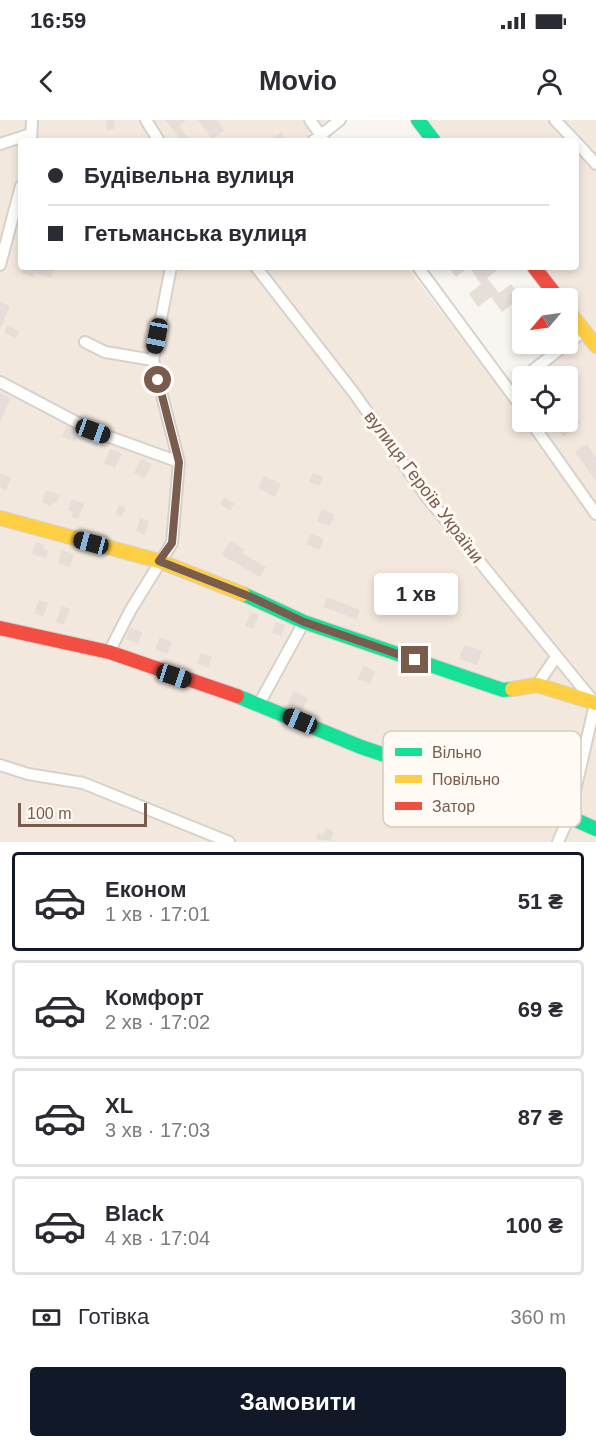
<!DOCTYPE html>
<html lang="uk">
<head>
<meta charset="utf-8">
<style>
	:root { --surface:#fff; --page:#f7f7f7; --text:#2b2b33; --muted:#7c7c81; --line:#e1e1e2; --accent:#111827 }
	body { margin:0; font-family:Helvetica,sans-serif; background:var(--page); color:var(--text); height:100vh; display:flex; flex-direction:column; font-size:22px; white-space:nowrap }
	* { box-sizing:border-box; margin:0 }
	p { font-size:20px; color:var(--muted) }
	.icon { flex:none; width:33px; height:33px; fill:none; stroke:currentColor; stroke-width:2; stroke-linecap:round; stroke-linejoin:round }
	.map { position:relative; height:722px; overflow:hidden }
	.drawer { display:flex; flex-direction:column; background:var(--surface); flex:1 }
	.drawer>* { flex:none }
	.banner { position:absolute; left:18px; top:18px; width:561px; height:132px; border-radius:6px; box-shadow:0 3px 9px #0003; display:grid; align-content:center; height:132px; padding:0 30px; background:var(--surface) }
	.needle { width:39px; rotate:241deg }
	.tools { position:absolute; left:512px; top:168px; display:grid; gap:12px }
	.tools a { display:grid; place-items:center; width:66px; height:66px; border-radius:6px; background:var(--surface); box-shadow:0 3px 9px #0003; font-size:30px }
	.scale { position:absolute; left:18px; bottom:15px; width:129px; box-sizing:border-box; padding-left:6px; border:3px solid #7a5c4d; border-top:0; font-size:16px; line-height:21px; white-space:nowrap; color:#7a5c4d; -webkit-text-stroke:4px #fffaf3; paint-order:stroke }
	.end { position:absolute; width:27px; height:27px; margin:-14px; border:8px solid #7a5c4d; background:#fff; box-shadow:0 0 0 3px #fff }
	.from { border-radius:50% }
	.bubble { position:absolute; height:42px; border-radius:6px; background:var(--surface); box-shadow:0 3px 9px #0003; font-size:20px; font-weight:700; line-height:42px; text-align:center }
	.car { position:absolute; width:18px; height:36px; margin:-18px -9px; border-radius:8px; box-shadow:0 0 4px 2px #0007; background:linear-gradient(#222 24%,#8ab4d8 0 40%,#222 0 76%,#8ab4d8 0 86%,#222 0) }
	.banner b { display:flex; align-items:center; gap:21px; height:57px; font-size:22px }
	.banner b+b { border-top:2px solid var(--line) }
	.banner i { width:15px; height:15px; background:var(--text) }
	ul { padding:10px 0 0; list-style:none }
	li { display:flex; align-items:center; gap:18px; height:99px; margin:0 12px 9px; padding:0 18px; border:3px solid var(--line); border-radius:6px }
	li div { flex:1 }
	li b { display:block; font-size:22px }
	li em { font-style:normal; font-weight:700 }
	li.current { border-color:var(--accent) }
	li>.icon { width:54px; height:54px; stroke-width:1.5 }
	.pay { display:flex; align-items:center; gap:15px; height:66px; padding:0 30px; font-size:22px }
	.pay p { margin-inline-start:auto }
	.action { display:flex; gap:12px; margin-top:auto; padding:12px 30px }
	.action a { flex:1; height:69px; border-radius:6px; background:var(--accent); color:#fff; font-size:24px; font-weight:700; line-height:69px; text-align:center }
	.status { display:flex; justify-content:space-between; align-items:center; height:42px; padding:0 30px; background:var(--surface); direction:ltr }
	.status svg { height:16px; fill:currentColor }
	header { display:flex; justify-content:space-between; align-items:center; height:78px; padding:0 30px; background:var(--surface); font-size:27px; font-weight:700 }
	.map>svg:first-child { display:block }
	.residential { fill:#f2e8de }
	.building { fill:#e6ded7 }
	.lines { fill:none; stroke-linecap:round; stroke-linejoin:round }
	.street-casing { stroke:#d7d1cb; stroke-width:14 }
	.fast-casing { stroke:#d9d2cb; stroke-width:16 }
	.slow-casing { stroke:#d9d2cb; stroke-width:16 }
	.jam-casing { stroke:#d9d2cb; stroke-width:16 }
	.street { stroke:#fefefd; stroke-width:10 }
	.fast { stroke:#16e098; stroke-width:14 }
	.slow { stroke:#ffcf43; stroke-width:14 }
	.jam { stroke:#f24e42; stroke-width:14 }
	.route { stroke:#7a5c4d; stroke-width:8 }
	.labels { text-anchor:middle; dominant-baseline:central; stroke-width:6; stroke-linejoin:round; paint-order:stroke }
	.street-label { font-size:18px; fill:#7a5c4d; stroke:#fffaf3 }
	.key { fill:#fffaf3; stroke:#d7cbc1; stroke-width:1.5 }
	.key-label { font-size:16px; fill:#7a5c4d }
</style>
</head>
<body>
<div class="status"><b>16:59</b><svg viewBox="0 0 49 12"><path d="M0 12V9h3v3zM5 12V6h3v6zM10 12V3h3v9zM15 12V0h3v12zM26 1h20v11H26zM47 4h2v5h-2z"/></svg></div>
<header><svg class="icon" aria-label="back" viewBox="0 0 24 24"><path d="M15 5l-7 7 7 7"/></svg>Movio<svg class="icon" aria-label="person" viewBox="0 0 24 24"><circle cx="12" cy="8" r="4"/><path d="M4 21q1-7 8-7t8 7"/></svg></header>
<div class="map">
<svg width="596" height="722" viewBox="0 0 596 722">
	<rect width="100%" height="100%" fill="#f9f5f0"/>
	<path class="residential" d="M0 0H327L308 15 312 21H21V147H407L506 277 522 265V302H567V256H534L583 219 596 235V722H0Z
		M428 0H596V214L543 147H576V21H445Z"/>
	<path class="building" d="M106 0H114L115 9 106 10Z
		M165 0H186L179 6 191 21H174L179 17Z
		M198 0H217L224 11 212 19Z
		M281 12 288 21H269Z
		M22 147H55L51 158 35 153 33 157 22 153Z
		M448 147H501L487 158 499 173 511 164 521 177 502 192 491 177 478 187 469 174 481 164 469 147 456 157Z
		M0 182 10 186 0 209Z
		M7 206 19 211 16 218 4 213Z
		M0 273 11 278 0 302Z
		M575 294 580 303 563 317 558 310 565 306 562 302H567V298Z
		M67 306 99 321 97 327 77 317 75 322 62 316Z
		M587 324 596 338V361L575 332Z
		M110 329 122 334 115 348 104 343Z
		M141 339 152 344 145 358 134 353Z
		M0 353 11 358 6 370 0 367Z
		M313 353 323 357 319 366 309 362Z
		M264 356 281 364 275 377 258 368Z
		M46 370 60 375 57 383 53 382 52 386 42 382Z
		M224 377 235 384 230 391 220 384Z
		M72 379 84 384 78 399 71 397 73 392 68 390Z
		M119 385 126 388 121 397 115 394Z
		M322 389 335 395 330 406 317 401Z
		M140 398 149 401 145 415 136 411Z
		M311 413 324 419 319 430 306 424Z
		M230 421 244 429 242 433 266 447 260 457 222 435Z
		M36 422 45 425 43 429 48 430 46 438 32 434Z
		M62 430 74 434 70 447 58 443Z
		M327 477 360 490 356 499 323 487Z
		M39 480 48 483 43 497 34 493Z
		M62 486 70 489 64 505 56 502Z
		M251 492 259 495 253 509 245 506Z
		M276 502 285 505 281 516 272 513Z
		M130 508 142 512 138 524 126 519Z
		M160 517 172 522 167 534 155 529Z
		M464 525 482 531 477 545 459 539Z
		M201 533 212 537 208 548 197 543Z
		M363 546 375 551 370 564 358 559Z
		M293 571 308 578 302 591 288 584Z
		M327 708 334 712 331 719 337 722 315 719 318 713 323 715Z"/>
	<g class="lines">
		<defs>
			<path id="street" d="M146 0 159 21
				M310 0 325 21
				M555 0 575 21
				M31 21 32 0
				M313 21 340 0
				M576 22 596 44
				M0 24 31 14
				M0 145 21 66
				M256 147 354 273 426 376 594 582
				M418 147 522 288
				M85 222 105 232 153 240
				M525 256 584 211
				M0 262 93 311 179 342
				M531 302 596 394
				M109 532 130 491 172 423 179 342 153 240 171 147
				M537 565 556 537
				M259 584 304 502
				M0 645 28 654 83 663 229 722
				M558 722 569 697 595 584"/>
			<path id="fast" d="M418 0 434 21
				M243 474 304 502 503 570 512 569
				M237 576 361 627 569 697 596 709"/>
			<path id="slow" d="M567 189 596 226
				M0 398 159 441 243 474
				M512 569 537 565 596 583"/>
			<path id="jam" d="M534 147 558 178
				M0 508 109 532 237 576"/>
		</defs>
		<use href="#street" class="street-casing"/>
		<use href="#fast" class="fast-casing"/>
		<use href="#slow" class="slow-casing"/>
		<use href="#jam" class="jam-casing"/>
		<use href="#street" class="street"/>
		<use href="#fast" class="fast"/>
		<use href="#slow" class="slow"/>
		<use href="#jam" class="jam"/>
	</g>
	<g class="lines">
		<path class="route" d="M158 260 179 342 172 423 159 441 251 477 304 502 415 540"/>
	</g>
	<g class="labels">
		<g class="street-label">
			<text transform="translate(424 367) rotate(53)">вулиця Героїв України</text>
		</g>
	</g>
	<rect x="383" y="611" width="198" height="96" rx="9" class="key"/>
	<rect x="395" y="628" width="27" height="8" fill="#16e098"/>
	<rect x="395" y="655" width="27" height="8" fill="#ffcf43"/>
	<rect x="395" y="682" width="27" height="8" fill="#f24e42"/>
	<g class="key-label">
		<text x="432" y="638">Вільно</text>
		<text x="432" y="665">Повільно</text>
		<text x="432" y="692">Затор</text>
	</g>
</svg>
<div class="tools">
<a><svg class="needle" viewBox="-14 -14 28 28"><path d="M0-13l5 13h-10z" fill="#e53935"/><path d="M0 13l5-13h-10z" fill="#7c7c81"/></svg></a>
<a><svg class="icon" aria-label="locate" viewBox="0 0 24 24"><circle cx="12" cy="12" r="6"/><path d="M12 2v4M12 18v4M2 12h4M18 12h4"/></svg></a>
</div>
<div class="scale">100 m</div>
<i class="end from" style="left:158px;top:260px"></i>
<i class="end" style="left:415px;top:540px"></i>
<div class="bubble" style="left:374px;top:453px;width:84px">1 хв</div>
<i class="car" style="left:157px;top:216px;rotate:191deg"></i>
<i class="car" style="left:93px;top:311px;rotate:110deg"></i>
<i class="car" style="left:91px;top:423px;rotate:285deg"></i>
<i class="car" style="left:174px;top:556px;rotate:108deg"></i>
<i class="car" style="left:300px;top:601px;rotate:293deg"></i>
<div class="banner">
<b><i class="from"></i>Будівельна вулиця</b>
<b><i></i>Гетьманська вулиця</b>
</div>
</div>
<section class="drawer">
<ul>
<li class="current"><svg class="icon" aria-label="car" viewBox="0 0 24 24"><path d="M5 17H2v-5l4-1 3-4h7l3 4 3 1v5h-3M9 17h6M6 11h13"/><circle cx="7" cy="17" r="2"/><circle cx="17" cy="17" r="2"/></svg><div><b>Економ</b><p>1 хв · 17:01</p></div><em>51 ₴</em></li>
<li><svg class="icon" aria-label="car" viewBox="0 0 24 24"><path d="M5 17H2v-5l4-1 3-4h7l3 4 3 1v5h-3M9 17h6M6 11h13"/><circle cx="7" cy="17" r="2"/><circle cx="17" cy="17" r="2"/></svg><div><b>Комфорт</b><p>2 хв · 17:02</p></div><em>69 ₴</em></li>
<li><svg class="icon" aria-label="car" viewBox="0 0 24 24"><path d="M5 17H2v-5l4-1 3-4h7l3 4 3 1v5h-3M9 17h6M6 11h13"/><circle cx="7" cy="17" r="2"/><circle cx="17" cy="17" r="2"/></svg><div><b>XL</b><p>3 хв · 17:03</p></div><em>87 ₴</em></li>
<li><svg class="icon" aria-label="car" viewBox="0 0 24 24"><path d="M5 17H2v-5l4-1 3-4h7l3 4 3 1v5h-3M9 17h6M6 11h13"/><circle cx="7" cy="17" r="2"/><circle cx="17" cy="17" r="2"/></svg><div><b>Black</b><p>4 хв · 17:04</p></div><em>100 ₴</em></li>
</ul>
<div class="pay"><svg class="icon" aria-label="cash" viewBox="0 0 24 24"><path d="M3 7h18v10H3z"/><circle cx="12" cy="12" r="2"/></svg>Готівка<p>360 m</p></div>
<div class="action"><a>Замовити</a></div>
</section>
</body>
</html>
